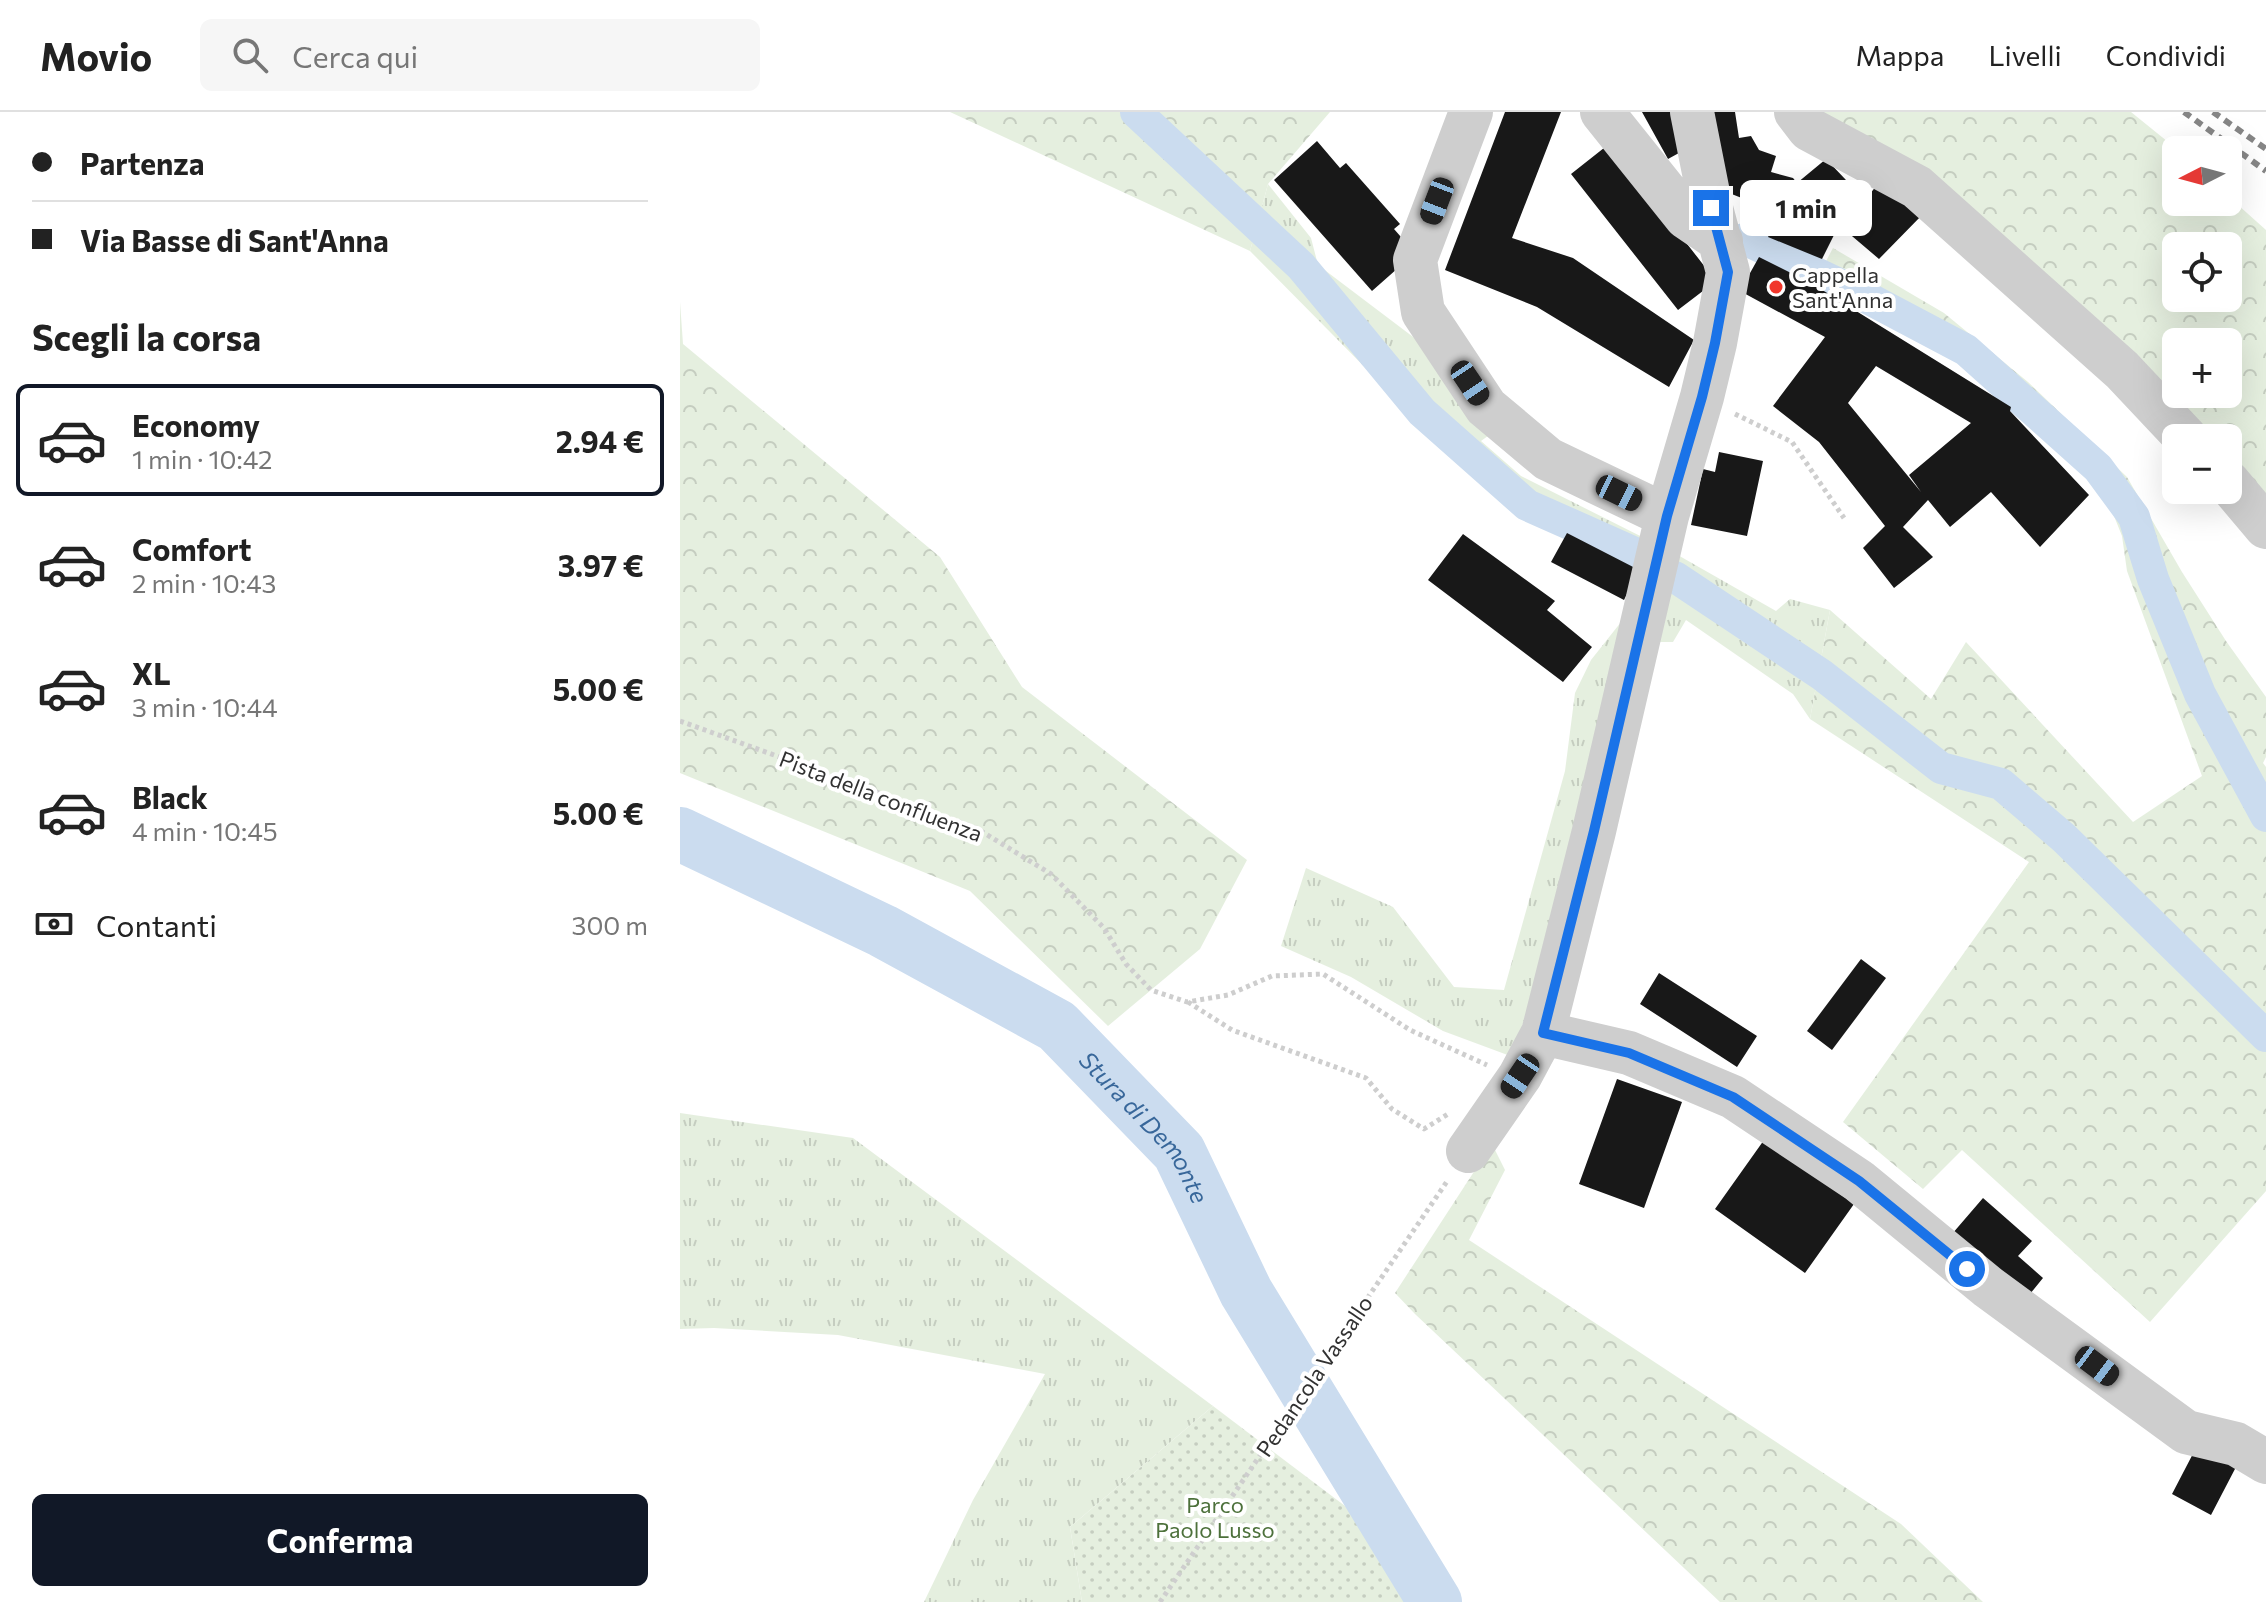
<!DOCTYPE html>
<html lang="it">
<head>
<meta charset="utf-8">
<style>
	:root { --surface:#fff; --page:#f6f6f6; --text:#222; --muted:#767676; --line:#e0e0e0; --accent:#111827 }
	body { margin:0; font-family:Commissioner,sans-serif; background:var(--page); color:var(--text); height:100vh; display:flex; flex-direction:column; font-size:30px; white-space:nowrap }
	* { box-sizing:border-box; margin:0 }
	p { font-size:26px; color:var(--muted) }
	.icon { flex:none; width:44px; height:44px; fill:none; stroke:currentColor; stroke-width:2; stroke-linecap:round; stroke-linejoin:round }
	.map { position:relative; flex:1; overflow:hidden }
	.drawer { display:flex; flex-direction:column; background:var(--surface); width:680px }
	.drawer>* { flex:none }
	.top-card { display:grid; align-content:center; height:176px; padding:0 32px; background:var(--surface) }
	.needle { width:52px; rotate:264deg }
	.buttons { position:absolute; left:1482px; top:24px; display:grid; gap:16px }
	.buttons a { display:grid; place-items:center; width:80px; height:80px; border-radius:12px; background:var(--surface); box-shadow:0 8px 32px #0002; font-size:40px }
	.end { position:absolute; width:36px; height:36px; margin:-18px; border:10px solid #1a73e8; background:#fff; box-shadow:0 0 0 4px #fff }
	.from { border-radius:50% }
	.bubble { position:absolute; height:56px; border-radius:12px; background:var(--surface); box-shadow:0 8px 32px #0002; font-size:26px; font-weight:700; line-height:56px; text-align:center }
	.car { position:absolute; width:24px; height:48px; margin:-24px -12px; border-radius:10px; box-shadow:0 0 6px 2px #0007; background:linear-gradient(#222 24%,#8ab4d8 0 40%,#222 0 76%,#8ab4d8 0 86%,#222 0) }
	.top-card b { display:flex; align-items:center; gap:28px; height:76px; font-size:30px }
	.top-card b+b { border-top:2px solid var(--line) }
	.top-card i { width:20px; height:20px; background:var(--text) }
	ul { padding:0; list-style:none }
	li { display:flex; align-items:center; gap:24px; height:112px; margin:0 16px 12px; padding:0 16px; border:4px solid transparent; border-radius:12px }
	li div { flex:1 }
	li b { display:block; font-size:30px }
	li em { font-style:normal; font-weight:700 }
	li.on { border-color:var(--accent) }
	li>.icon { width:72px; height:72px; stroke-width:1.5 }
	h2 { padding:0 32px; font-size:36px; line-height:96px }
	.pay { display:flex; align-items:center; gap:20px; height:88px; padding:0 32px; font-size:30px }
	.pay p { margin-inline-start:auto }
	.button { display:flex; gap:16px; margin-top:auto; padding:16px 32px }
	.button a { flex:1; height:92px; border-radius:12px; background:var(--accent); color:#fff; font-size:32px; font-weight:700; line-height:92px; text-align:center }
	header { display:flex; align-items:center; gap:48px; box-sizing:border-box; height:112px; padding:0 40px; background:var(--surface); border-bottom:2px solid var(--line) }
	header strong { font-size:38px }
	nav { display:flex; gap:44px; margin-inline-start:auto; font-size:28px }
	.search { width:560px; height:72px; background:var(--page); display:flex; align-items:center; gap:20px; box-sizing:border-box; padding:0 28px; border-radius:12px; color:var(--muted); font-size:30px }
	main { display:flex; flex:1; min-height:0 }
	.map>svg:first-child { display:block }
	.grass { fill:url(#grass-tufts) }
	.forest { fill:url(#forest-crowns); fill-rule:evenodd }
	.park { fill:url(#park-dots) }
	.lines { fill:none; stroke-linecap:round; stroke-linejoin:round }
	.canal { stroke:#cbdcef; stroke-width:32 }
	.river { stroke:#cbdcef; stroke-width:54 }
	.building { fill:#181818; fill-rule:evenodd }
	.path { stroke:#cecece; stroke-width:5; stroke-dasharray:4 4; stroke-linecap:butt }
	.minor { stroke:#cecece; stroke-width:44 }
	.rail { stroke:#868686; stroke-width:6; stroke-dasharray:8 6; stroke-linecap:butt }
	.route { stroke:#1a73e8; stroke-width:10 }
	.poi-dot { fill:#f1362b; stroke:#fff; stroke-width:3 }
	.labels { text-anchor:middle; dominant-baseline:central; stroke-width:8; stroke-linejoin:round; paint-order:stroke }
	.poi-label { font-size:22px; fill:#313131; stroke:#fff; text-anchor:start }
	.street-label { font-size:22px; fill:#313131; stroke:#fff }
	.park-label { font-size:22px; fill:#4d713b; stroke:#fff }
	.water-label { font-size:24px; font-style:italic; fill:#38679a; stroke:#fff }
</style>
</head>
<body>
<header>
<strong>Movio</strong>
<div class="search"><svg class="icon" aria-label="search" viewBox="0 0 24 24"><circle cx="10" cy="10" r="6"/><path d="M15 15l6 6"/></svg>Cerca qui</div>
<nav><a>Mappa</a><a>Livelli</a><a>Condividi</a></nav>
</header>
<main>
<section class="drawer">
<div class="top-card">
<b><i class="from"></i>Partenza</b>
<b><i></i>Via Basse di Sant'Anna</b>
</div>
<h2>Scegli la corsa</h2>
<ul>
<li class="on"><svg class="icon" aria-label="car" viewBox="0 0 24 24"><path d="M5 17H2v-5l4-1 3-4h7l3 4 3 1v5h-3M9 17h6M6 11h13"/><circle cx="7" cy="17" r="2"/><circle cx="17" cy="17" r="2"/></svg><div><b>Economy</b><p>1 min · 10:42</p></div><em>2.94 €</em></li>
<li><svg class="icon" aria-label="car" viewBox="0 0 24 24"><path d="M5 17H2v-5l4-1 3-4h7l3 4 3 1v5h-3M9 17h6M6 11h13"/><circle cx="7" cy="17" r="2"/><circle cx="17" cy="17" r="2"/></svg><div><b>Comfort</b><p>2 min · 10:43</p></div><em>3.97 €</em></li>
<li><svg class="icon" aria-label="car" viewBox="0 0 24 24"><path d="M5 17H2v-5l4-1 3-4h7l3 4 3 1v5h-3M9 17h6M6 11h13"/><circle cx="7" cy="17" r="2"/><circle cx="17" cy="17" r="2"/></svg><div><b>XL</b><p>3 min · 10:44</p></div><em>5.00 €</em></li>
<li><svg class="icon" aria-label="car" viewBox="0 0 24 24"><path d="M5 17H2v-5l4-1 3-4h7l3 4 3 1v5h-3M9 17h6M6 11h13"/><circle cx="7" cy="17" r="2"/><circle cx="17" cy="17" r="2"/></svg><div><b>Black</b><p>4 min · 10:45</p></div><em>5.00 €</em></li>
</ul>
<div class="pay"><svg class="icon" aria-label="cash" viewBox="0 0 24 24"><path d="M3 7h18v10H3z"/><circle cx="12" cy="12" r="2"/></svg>Contanti<p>300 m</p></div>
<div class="button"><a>Conferma</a></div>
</section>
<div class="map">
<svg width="1586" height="1490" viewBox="0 0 1586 1490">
	<defs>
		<pattern id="grass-tufts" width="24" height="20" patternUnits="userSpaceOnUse" patternTransform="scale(2)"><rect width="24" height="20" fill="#e5efdf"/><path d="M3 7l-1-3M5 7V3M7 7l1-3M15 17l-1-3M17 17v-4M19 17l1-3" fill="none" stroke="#c5cdc0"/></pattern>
		<pattern id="forest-crowns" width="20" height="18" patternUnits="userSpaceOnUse" patternTransform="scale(2)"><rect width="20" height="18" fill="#e5efdf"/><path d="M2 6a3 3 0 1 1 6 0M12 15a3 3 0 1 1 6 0" fill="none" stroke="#c5cdc0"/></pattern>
		<pattern id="park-dots" width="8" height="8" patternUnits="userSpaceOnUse" patternTransform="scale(2)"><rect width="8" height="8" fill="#e5efdf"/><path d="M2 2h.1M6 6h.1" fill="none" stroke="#c5cdc0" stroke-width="1.8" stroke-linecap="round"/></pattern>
	</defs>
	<rect width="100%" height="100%" fill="#fff"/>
	<path class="grass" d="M588 72 631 126 638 153 757 243 812 321 801 329 841 364 996 442 1096 499 1110 487 1150 498 1130 607 1113 582 1006 508 993 530H948L930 621 833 945 763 919 671 865 601 834 626 756 713 795 774 875 824 878 885 659 895 581 911 548 945 505 959 458 887 421 835 398 734 305 570 139Z
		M0 1001 173 1026 533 1294 390 1415 402 1490H244L293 1388 365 1262 158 1223 34 1216 0 1217Z"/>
	<path class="forest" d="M270 0H650L588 72 570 139Z
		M1131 0H1451L1498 38H1496V90H1548V84L1586 118V395L1548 349V326H1529L1396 196ZM1496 134H1548V186H1496ZM1496 230H1548V282H1496Z
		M1153 136 1264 201 1348 270 1447 365 1502 460 1546 529 1586 585V645L1583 651 1586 655V1079L1470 1210 1282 1038 1243 1077 1163 1010 1349 750 1130 607 1150 498 1251 587 1286 530 1453 710 1522 664 1447 459 1442 424 1424 379 1340 291 1278 251 1136 168Z
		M0 190 3 232 260 445 342 575 567 748 520 837 428 914 290 779 0 661Z
		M812 1032 825 1058 789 1128 1221 1412 1303 1490H1040L735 1202 715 1181Z"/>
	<path class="park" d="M533 1294 677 1403 737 1490H402L390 1415Z"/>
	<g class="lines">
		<path class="canal" d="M456 0 621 154 742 300 847 393 964 445
			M1064 127 1182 183 1286 238 1418 356 1454 405 1473 467 1520 582 1586 704
			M995 465 1142 563 1261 656 1321 672 1384 726 1586 924"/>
		<path class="river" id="s1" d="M0 722 203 819 377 914 499 1040 566 1180 755 1490"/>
	</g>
	<path class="building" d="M825 0H881L832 126 893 146 1014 228 989 275 857 195 765 158Z
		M962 0H996L1008 36 988 47Z
		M1028 0H1055L1059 26 1071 24 1079 38 1096 44 1091 60 1113 66 1117 71 1146 47 1185 88 1201 68 1244 101 1199 147 1159 113 1142 147 1088 125 1100 101 1049 81Z
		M637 29 660 56 666 51 720 112 714 117 735 141 692 179 594 68Z
		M929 32 1036 169 998 198 891 62Z
		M1079 145 1131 171 1331 295 1330 299 1409 383 1360 435 1311 380 1270 415 1248 388 1223 415 1253 445 1214 476 1183 436 1205 414 1139 330 1093 294 1145 225 1060 179ZM1196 254 1291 311 1229 363 1241 380 1168 291Z
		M1039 340 1083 349 1067 424 1011 413 1023 357 1035 360Z
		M887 421 959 458 944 488 871 450Z
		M783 422 875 489 867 498 912 535 883 570 748 468Z
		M1181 847 1206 866 1152 938 1127 919Z
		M979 861 1077 924 1057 955 960 892Z
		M937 967 1002 990 964 1096 899 1072Z
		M1084 1028 1174 1092 1125 1161 1035 1097Z
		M1303 1086 1352 1129 1338 1144 1363 1166 1346 1187 1272 1122Z
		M1517 1334 1556 1355 1531 1403 1492 1382Z"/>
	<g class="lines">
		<path class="path" d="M1055 302 1112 330 1164 406
			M0 609 296 716 371 762 424 816 446 852 471 878 507 890 548 883 592 864 643 862 730 918 807 953
			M508 890 552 918 686 966 712 997 744 1017 768 1002
			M480 1490 768 1068"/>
		<path class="minor" d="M791 0 735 148 743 200 806 295 868 347 987 404
			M922 0 1006 105 1041 129
			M1116 0 1129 17 1237 75 1442 258 1506 326
			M1548 370 1586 415
			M863 921 949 941 1053 985 1179 1069 1308 1175 1506 1320 1556 1332 1586 1350
			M788 1039 840 964 863 921 914 719 987 404 1022 285 1035 231 1048 160 1031 96 1012 0"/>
		<path class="rail" d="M1504 0 1586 59
			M1533 0 1586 37"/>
	</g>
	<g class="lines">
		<path class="route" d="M1031 96 1048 160 1035 231 1022 285 987 404 914 719 863 921 949 941 1053 985 1179 1069 1287 1157"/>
	</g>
	<circle class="poi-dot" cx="1096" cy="175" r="8"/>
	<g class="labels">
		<g class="poi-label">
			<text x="1112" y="162">Cappella<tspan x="1112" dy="25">Sant'Anna</tspan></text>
		</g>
		<g class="street-label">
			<text transform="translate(201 684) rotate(21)">Pista della confluenza</text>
			<text transform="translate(634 1264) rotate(-56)">Pedancola Vassallo</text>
		</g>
		<g class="park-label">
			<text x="535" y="1392">Parco<tspan x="535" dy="25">Paolo Lusso</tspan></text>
		</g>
		<g class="water-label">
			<text stroke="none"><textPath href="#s1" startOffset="558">Stura di Demonte</textPath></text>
		</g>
	</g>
</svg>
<div class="buttons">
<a><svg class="needle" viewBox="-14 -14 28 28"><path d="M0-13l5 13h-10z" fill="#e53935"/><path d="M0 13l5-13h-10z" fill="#767676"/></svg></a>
<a><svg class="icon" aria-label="locate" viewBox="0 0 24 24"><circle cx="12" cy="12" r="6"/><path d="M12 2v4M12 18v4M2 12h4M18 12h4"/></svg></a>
<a>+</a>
<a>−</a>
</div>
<i class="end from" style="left:1287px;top:1157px"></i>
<i class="end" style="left:1031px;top:96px"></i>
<div class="bubble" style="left:1060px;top:68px;width:132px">1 min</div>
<i class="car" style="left:757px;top:89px;rotate:201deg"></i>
<i class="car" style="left:790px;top:271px;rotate:146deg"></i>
<i class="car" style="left:939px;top:381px;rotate:116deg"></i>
<i class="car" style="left:840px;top:964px;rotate:214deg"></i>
<i class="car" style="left:1417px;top:1254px;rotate:127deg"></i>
</div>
</main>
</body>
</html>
